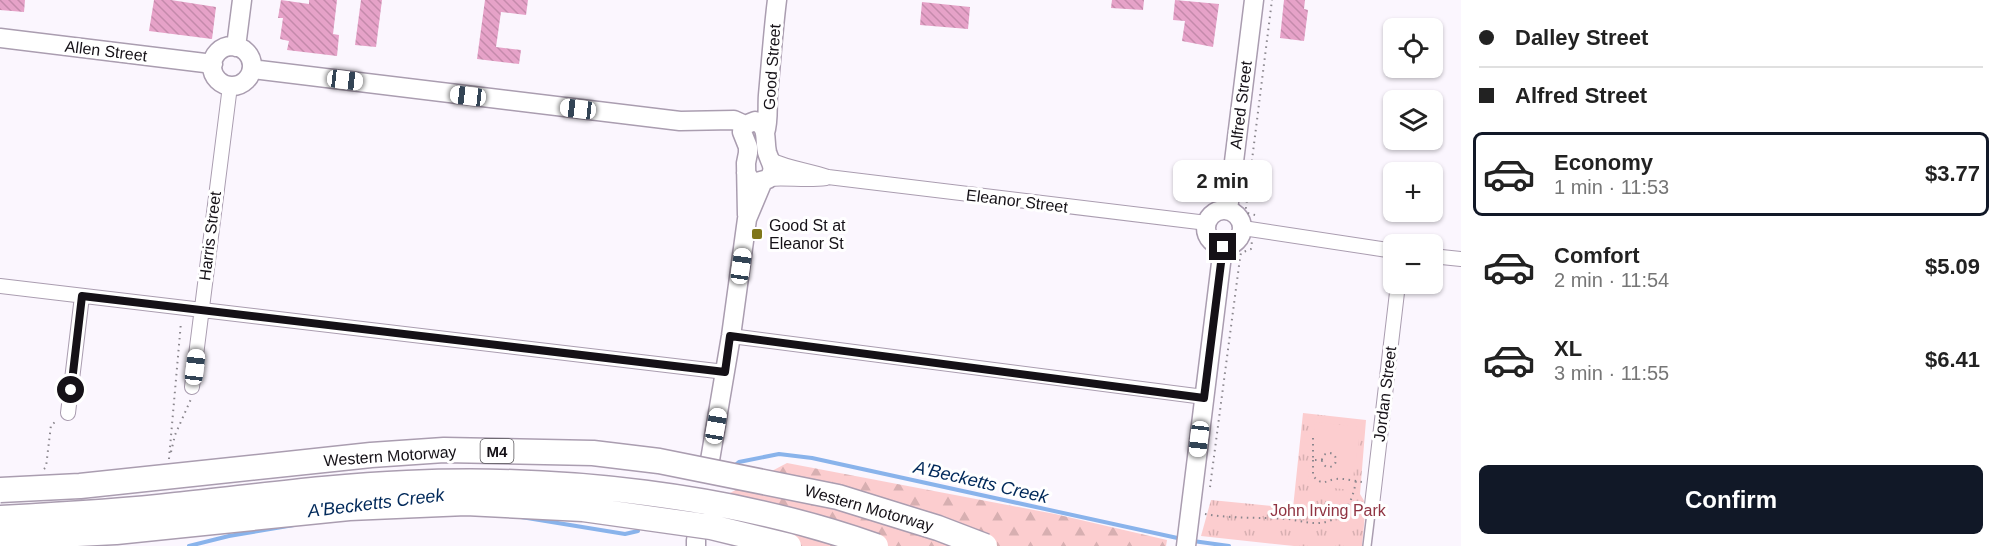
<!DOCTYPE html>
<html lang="en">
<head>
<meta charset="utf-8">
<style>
	:root { --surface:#fff; --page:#f6f6f6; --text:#222; --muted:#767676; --line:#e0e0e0; --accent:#111827 }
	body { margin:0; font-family:Arial,sans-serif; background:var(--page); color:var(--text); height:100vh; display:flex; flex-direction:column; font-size:22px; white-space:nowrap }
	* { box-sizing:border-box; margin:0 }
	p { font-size:20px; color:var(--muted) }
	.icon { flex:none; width:33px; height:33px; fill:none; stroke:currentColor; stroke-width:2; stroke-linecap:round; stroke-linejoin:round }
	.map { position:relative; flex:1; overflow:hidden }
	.panel { display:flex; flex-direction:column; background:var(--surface); width:540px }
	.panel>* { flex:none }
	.guide { display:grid; align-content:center; height:132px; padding:0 18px; background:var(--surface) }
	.controls { position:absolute; left:1383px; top:18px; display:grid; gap:12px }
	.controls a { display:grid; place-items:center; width:60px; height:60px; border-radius:9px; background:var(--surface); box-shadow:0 2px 4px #0004; font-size:30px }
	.end { position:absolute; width:27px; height:27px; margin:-14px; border:8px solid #151117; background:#fff; box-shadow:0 0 0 3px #fff }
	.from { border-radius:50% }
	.bubble { position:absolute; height:42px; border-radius:9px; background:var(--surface); box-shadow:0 2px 4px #0004; font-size:20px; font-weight:800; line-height:42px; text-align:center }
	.car { position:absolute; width:18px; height:36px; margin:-18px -9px; border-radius:8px; box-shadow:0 0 4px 2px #0007; background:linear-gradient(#fff 24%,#345 0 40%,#fff 0 76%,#345 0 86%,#fff 0) }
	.guide b { display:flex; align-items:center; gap:21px; height:57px; font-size:22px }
	.guide b+b { border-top:2px solid var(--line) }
	.guide i { width:15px; height:15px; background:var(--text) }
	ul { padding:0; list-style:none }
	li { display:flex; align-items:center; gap:18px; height:84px; margin:0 12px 9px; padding:0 6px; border:3px solid transparent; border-radius:9px }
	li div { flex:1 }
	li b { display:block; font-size:22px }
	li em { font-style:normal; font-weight:800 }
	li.on { border-color:var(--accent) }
	li>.icon { width:54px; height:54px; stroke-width:1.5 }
	.primary-button { display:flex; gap:12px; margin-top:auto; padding:12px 18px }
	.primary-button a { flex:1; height:69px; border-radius:9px; background:var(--accent); color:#fff; font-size:24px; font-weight:800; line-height:69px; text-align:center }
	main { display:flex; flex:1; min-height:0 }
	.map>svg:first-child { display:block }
	.forest { fill:url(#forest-firs) }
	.park { fill:url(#park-tufts) }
	.garden { fill:#fccdcf }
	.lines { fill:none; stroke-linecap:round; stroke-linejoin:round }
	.stream { stroke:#89b3eb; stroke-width:4 }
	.building { fill:url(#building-back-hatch) }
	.lane-casing { stroke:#aa9db0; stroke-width:10 }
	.street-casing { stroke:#aa9db0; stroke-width:16 }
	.secondary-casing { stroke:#aa9db0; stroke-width:21 }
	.path { stroke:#8a868d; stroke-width:2; stroke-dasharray:1.5 4.5; stroke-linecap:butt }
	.lane { stroke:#fff; stroke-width:7 }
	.street { stroke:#fff; stroke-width:14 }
	.secondary { stroke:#fff; stroke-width:18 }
	.highway-bridge-casing { stroke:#aa9db0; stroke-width:27; stroke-linecap:butt }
	.highway-bridge { stroke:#fff; stroke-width:24 }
	.route { stroke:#151117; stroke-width:8 }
	.poi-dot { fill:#80761a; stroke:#fff; stroke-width:2 }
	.labels { text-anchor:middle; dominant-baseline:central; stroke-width:6; stroke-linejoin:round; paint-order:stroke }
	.shield { fill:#fff; stroke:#5b585d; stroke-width:1.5 }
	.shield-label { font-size:15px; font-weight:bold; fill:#151117 }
	.street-label { font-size:16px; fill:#151117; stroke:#fff }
	.poi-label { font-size:16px; fill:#151117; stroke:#fff; text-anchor:start }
	.park-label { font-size:16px; fill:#903442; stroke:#fff }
	.water-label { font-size:18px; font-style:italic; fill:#01295a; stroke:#fff }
</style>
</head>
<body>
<main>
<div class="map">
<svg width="1461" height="546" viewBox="0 0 1461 546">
	<defs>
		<pattern id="forest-firs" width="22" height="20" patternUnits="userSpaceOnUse" patternTransform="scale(1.5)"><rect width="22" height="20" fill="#fccdcf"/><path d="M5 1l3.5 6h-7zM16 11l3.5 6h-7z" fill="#d7afb1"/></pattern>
		<pattern id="park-tufts" width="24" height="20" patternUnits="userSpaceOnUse" patternTransform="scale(1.5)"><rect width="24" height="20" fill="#fccdcf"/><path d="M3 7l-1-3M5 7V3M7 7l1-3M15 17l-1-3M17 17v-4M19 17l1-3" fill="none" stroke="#d7afb1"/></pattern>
		<pattern id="building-back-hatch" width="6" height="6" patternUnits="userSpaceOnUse" patternTransform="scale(1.5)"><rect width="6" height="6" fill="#e6a2c8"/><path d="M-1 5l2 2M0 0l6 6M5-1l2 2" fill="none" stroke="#c48aab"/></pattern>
	</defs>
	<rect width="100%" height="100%" fill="#fbf6fe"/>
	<path class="forest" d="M787 463 1055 514 1167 540 1166 546H750L721 538 730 493Z"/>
	<path class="park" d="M1303 413 1366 420 1360 494 1366 504 1362 546H1294L1201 536 1211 500 1293 508Z"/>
	<path class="garden" d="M1315 422 1361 427 1351 490 1307 485Z"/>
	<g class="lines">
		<path class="stream" d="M733 467 739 462 779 454 812 458 1182 539
			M521 517 625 534 638 531
			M1193 541 1229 546
			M189 546 229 536 294 525"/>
	</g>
	<path class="building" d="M0 0H25L24 12 0 10Z
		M154 0H171L216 7 212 39 149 31Z
		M281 0 309 4V0H337L333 34 339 35 337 56 287 50 289 41 280 39 283 18H278Z
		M361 0H382L376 47 355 45Z
		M485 0H528L526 15 501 12 496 47 521 50 519 64 477 59Z
		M1112 0H1144L1143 10 1111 8Z
		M1175 0 1219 4 1213 47 1182 41 1185 21 1173 20Z
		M1284 0H1305L1304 9 1308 10 1304 41 1280 38Z
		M922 2 970 7 968 29 920 25Z"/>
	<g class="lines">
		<defs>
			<path id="lane" d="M1367 546 1372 505"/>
			<path id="street" d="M771 160C789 169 809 170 828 177L1207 223
				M768 179C787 177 806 181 826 178
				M1243 228 1394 251
				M1432 256 1461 259
				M0 286 725 372
				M731 336 1204 397
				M192 387 230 86
				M68 413 82 296
				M1372 505 1398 284"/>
			<path id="secondary" d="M0 38 213 64
				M212 66a20 20 0 1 1 40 0a20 20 0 1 1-40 0Z
				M236 47 242 0
				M252 69 680 121 734 120 745 125
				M765 133C769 120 767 108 768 95 771 63 773 32 777 0
				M746 173 751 181 757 182 768 179C777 168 770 163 767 152 764 139 769 127 755 121L745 125 742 132 748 147V153L746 163 747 215
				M1206 228a18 18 0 1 1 36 0a18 18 0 1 1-36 0Z
				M1228 210 1254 0
				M709 466 731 336 747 219 763 181
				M696 546V540
				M1186 546 1223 247"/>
		</defs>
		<use href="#lane" class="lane-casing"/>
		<use href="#street" class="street-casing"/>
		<use href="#secondary" class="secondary-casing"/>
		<path class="path" d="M1255 215 1248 213 1246 208 1272 0
			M1313 438V460H1322
			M171 452 175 435 191 399
			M1322 460a7 7 0 1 1 14 0a7 7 0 1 1-14 0Z
			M169 459 181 322
			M1313 460V476C1323 487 1326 480 1336 479 1344 478 1354 481 1362 482
			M44 469 46 467 51 425 58 420
			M1210 487 1240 258 1241 253 1251 249 1252 241
			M1205 514C1233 519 1260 517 1288 519 1302 521 1315 526 1329 521 1347 515 1353 498 1356 481"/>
		<use href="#lane" class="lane"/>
		<use href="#street" class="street"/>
		<use href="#secondary" class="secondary"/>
		<defs>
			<path id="highway-bridge" d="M0 490 80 486 371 455 444 450 593 453 659 461 838 497 938 528 985 546
				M0 518C59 515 118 512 176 505 253 497 330 486 407 483 560 476 732 495 876 546
				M0 538 116 532 349 508 466 503 583 509 711 527 789 546"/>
		</defs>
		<use href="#highway-bridge" class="highway-bridge-casing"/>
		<use href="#highway-bridge" class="highway-bridge"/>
	</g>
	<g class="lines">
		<path class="route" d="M71 390 82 296 725 372 730 336 1204 398 1223 247"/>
	</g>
	<rect class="poi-dot" x="751" y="228" width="12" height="12" rx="3"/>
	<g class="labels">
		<rect class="shield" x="480.5" y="439" width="33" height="24" rx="4.5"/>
		<g class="shield-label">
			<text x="497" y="451">M4</text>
		</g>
		<g class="street-label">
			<text transform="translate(106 51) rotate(7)">Allen Street</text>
			<text transform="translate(772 67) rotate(-86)">Good Street</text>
			<text transform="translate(1241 105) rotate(-83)">Alfred Street</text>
			<text transform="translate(1017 201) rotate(7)">Eleanor Street</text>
			<text transform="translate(210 236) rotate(-83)">Harris Street</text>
			<text transform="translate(1385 394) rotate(-83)">Jordan Street</text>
			<text transform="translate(390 456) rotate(-4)">Western Motorway</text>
			<text transform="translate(869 508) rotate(16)">Western Motorway</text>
		</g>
		<g class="poi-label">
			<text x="769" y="225">Good St at<tspan x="769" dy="18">Eleanor St</tspan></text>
		</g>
		<g class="park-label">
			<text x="1328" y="510">John Irving Park</text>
		</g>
		<g class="water-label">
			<text transform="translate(981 482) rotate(13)">A'Becketts Creek</text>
			<text transform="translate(376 503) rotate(-7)">A'Becketts Creek</text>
		</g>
	</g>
</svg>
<div class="controls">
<a><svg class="icon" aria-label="locate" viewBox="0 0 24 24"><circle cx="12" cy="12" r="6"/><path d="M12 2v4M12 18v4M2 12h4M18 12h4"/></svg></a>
<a><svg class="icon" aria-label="layers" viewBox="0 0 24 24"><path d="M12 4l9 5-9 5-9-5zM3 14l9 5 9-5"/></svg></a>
<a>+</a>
<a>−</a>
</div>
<i class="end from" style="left:71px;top:390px"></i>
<i class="end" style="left:1223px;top:247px"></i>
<div class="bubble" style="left:1173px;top:160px;width:99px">2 min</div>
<i class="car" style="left:345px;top:80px;rotate:97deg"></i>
<i class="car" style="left:468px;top:96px;rotate:277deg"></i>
<i class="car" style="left:578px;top:109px;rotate:277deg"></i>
<i class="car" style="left:741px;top:266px;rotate:8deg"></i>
<i class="car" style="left:195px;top:367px;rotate:7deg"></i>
<i class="car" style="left:716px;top:426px;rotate:10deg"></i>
<i class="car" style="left:1199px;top:439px;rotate:187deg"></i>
</div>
<section class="panel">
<div class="guide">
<b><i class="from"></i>Dalley Street</b>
<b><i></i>Alfred Street</b>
</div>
<ul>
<li class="on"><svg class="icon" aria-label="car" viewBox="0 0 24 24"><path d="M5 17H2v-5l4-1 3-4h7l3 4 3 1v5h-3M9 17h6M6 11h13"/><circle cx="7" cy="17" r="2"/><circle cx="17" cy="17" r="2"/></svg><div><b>Economy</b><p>1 min · 11:53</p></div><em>$3.77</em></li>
<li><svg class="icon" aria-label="car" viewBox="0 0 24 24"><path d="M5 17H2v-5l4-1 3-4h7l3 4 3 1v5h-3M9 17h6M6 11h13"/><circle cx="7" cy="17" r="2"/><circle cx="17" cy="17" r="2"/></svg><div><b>Comfort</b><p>2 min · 11:54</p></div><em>$5.09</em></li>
<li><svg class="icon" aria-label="car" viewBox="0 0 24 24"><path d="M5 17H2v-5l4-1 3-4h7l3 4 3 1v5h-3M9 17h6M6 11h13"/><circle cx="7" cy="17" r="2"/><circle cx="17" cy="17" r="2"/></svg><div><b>XL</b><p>3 min · 11:55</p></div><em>$6.41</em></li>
</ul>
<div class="primary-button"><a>Confirm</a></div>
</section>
</main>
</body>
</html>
